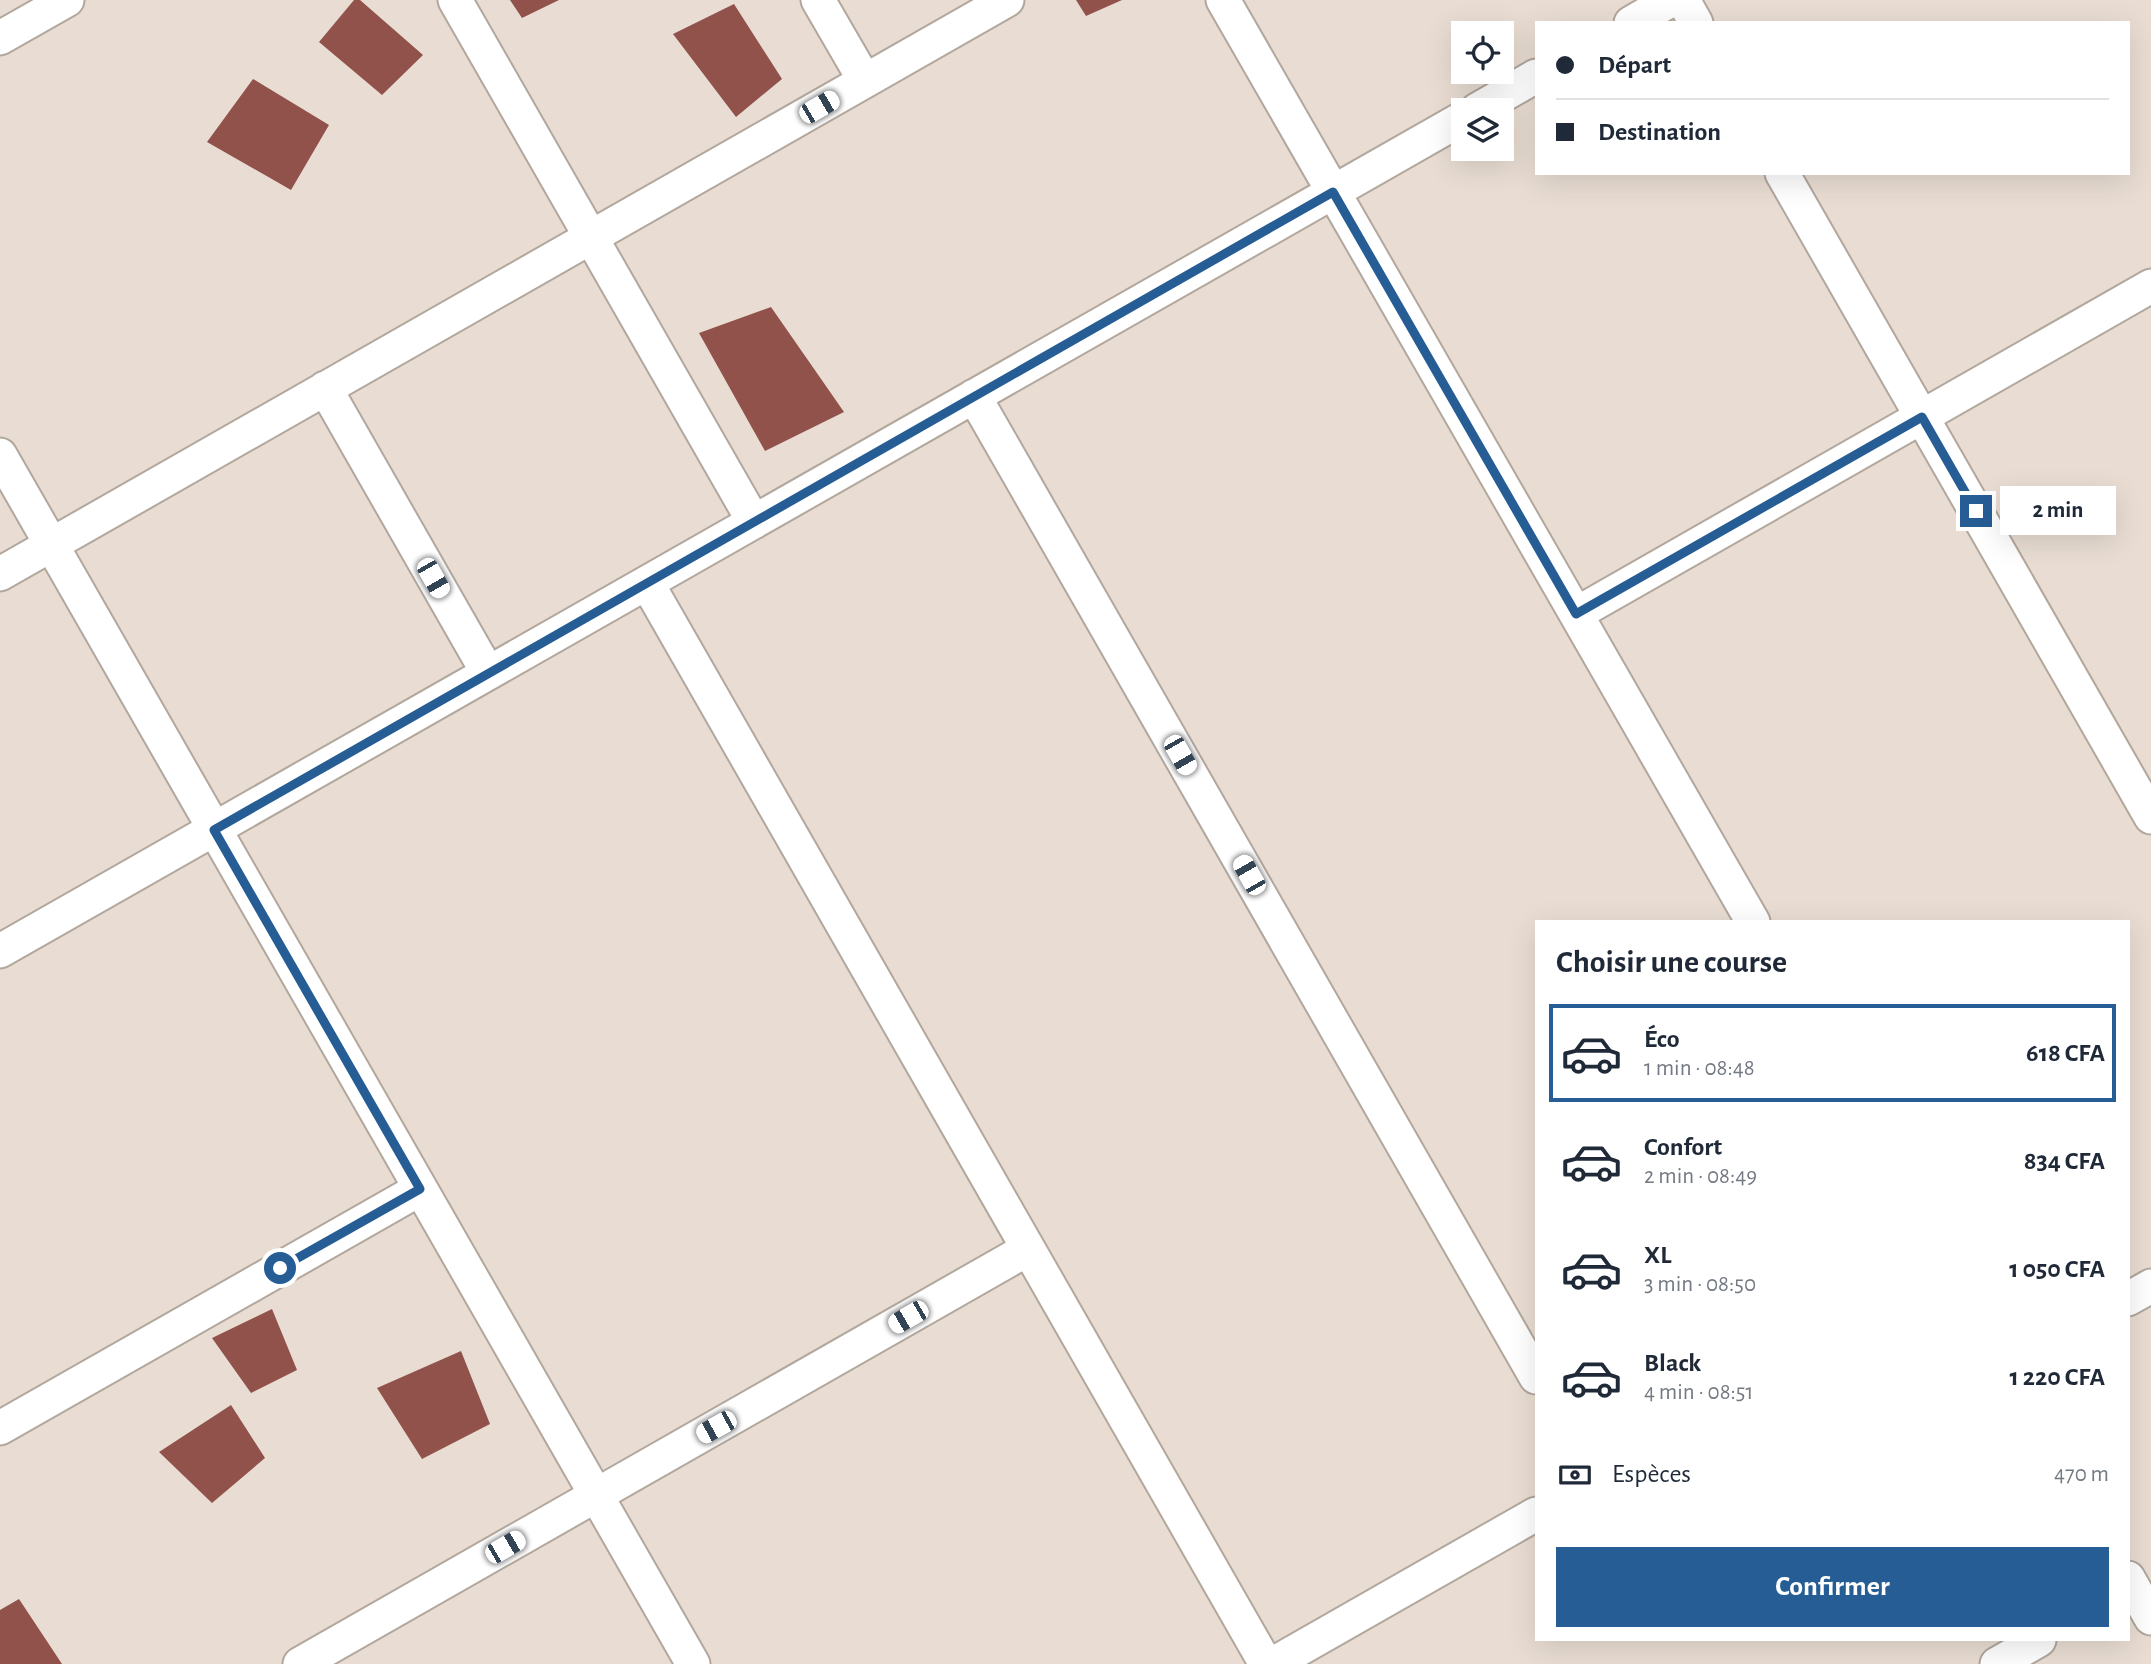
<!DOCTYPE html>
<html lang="fr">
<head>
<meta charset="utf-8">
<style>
	:root { --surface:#fff; --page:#f6f6f7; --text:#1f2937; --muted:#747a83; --line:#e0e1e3; --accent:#265d95 }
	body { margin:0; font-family:"Alegreya Sans",sans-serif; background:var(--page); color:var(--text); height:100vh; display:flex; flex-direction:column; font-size:26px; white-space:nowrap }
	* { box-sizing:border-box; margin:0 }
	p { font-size:23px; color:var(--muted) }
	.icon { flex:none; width:38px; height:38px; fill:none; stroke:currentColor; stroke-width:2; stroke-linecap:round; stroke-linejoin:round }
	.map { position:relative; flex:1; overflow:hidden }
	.side { position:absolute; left:1535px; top:920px; width:595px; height:721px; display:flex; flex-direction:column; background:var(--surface); border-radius:0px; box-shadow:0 7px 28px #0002 }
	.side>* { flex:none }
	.banner { position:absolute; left:1535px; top:21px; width:595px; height:154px; border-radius:0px; box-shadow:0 7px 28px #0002; display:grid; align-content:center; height:154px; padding:0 21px; background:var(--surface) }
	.fabs { position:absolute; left:1451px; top:21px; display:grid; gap:14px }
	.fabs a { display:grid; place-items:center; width:63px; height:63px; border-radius:0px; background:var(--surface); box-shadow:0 7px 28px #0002; font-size:35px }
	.end { position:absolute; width:32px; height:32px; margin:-16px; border:9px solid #265d95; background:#fff; box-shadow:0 0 0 4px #fff }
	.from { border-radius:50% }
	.bubble { position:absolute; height:49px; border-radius:0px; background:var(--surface); box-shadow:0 7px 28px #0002; font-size:23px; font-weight:600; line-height:49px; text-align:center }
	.car { position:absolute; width:21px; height:42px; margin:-21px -10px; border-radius:9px; box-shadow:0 0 5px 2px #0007; background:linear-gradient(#fff 24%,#345 0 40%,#fff 0 76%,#345 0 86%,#fff 0) }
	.banner b { display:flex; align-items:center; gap:24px; height:66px; font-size:26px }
	.banner b+b { border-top:2px solid var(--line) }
	.banner i { width:18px; height:18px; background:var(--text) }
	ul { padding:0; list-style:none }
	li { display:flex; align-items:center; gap:21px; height:98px; margin:0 14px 10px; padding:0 7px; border:4px solid transparent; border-radius:0px }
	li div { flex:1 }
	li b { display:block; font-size:26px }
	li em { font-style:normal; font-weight:600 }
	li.active { border-color:var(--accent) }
	li>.icon { width:63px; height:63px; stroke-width:1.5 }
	h2 { padding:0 21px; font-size:32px; line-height:84px }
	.pay { display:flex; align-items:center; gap:18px; height:77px; padding:0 21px; font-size:26px }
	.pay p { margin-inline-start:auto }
	.cta { display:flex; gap:14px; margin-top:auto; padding:14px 21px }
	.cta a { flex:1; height:80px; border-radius:0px; background:var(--accent); color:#fff; font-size:28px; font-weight:600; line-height:80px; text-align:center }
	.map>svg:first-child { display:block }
	.building { fill:#90524a }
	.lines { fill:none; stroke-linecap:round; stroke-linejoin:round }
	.street-casing { stroke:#b2a79d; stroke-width:37 }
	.street { stroke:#fff; stroke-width:33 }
	.route { stroke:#265d95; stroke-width:9 }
</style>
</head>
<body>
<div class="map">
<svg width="2151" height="1664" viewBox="0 0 2151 1664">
	<rect width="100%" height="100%" fill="#e9ddd3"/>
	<path class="building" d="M354 0H360L423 55 382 95 319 42Z
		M510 0H559L522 18Z
		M1076 0H1122L1086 16Z
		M734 4 782 79 736 117 673 34Z
		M253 79 329 125 291 190 207 142Z
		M771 307 844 412 765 451 699 333Z
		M272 1309 297 1370 251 1393 212 1338Z
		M461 1351 490 1424 422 1459 377 1388Z
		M231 1405 265 1458 212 1503 159 1452Z
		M19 1599 62 1664H0V1610Z"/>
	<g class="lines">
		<defs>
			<path id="street" d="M455 0 754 522
				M818 0 865 81
				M1223 0 1753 922
				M1683 0 1696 23
				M1631 23 1671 0
				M0 38 67 0
				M1477 110 1536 76
				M1782 173 2151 817
				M325 388 488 673
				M974 396 1536 1377
				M0 455 693 1664
				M0 574 1007 0
				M647 583 1266 1664
				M1576 614 2151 286
				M0 951 1463 118
				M2128 1299 2151 1286
				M0 1428 420 1189
				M2128 1578 2151 1618
				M300 1664 1028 1249
				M1273 1664 1536 1514
				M1997 1664 2039 1640"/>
		</defs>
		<use href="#street" class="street-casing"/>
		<use href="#street" class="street"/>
	</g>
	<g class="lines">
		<path class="route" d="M280 1268 420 1189 214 830 1333 192 1576 614 1922 417 1976 511"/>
	</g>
</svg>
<div class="fabs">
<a><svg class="icon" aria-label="locate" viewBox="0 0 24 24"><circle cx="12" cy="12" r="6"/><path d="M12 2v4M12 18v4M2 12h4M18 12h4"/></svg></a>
<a><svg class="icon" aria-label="layers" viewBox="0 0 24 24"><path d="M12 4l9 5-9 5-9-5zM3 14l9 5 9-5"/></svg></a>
</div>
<i class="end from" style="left:280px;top:1268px"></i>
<i class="end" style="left:1976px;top:511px"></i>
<div class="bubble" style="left:2000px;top:486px;width:116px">2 min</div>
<i class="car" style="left:819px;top:107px;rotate:60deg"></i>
<i class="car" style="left:433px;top:578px;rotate:150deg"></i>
<i class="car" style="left:1180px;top:755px;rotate:150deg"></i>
<i class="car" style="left:1249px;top:875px;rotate:330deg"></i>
<i class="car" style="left:908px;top:1317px;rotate:240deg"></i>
<i class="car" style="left:716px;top:1427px;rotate:241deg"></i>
<i class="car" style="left:505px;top:1547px;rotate:60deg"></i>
<div class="banner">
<b><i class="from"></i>Départ</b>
<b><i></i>Destination</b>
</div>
<section class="side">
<h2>Choisir une course</h2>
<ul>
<li class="active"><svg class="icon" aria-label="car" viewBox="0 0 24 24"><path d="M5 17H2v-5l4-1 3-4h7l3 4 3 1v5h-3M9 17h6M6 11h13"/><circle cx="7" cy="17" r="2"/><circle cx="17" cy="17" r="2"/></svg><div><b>Éco</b><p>1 min · 08:48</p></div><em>618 CFA</em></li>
<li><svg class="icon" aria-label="car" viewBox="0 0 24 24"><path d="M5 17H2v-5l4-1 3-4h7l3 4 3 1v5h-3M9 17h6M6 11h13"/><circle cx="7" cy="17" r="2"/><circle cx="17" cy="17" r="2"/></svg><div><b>Confort</b><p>2 min · 08:49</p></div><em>834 CFA</em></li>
<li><svg class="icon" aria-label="car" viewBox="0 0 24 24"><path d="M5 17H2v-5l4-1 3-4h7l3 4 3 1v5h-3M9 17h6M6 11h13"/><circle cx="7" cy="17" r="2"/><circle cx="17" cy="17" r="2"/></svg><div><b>XL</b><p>3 min · 08:50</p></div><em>1 050 CFA</em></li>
<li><svg class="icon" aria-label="car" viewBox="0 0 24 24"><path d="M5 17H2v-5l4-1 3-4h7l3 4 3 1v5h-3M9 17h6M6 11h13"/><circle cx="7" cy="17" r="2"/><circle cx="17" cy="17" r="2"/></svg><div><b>Black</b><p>4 min · 08:51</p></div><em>1 220 CFA</em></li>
</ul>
<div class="pay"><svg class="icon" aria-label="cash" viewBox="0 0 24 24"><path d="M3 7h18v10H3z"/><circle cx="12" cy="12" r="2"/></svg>Espèces<p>470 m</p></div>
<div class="cta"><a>Confirmer</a></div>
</section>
</div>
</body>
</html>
